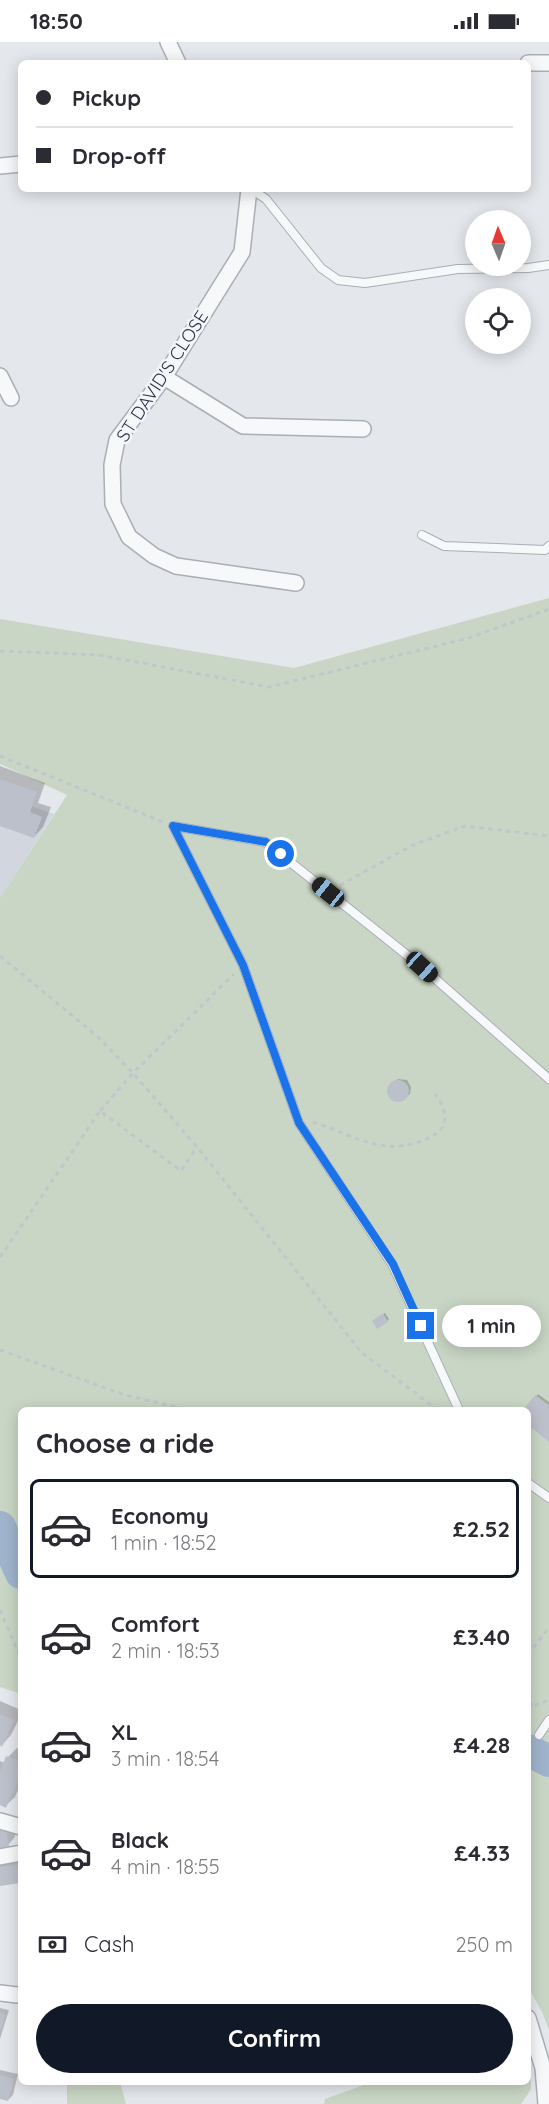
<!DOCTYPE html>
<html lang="en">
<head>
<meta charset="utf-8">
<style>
	:root { --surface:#fff; --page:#f7f7f7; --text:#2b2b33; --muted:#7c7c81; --line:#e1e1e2; --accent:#111827 }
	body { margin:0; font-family:Quicksand,sans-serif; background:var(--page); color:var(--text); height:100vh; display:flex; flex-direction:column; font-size:22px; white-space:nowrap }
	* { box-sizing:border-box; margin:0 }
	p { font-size:20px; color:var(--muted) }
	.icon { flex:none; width:33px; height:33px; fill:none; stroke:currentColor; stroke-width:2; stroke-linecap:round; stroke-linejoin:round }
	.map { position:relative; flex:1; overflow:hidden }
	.side { position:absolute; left:18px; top:1365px; width:513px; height:678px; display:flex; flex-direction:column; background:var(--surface); border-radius:9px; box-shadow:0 3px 15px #0003 }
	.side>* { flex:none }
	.guide { position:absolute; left:18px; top:18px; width:513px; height:132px; border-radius:9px; box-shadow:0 3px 15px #0003; display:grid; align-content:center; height:132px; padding:0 18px; background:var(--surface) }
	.needle { width:39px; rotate:358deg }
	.fabs { position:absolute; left:465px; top:168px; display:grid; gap:12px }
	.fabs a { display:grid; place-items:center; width:66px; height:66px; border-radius:50%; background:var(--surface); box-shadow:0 3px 15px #0003; font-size:30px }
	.end { position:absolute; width:27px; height:27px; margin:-14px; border:8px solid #1a73e8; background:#fff; box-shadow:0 0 0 3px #fff }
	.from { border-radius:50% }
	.bubble { position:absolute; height:42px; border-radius:21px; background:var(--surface); box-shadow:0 3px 15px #0003; font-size:20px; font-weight:700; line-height:42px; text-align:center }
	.car { position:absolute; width:18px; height:36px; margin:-18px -9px; border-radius:8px; box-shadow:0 0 4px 2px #0007; background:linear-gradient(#222 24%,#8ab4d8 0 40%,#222 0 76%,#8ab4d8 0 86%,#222 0) }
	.guide b { display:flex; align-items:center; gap:21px; height:57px; font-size:22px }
	.guide b+b { border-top:2px solid var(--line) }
	.guide i { width:15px; height:15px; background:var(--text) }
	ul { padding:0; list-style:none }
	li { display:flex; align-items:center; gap:18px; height:99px; margin:0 12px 9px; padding:0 6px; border:3px solid transparent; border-radius:9px }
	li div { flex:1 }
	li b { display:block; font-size:22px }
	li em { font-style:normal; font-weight:700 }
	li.selected { border-color:var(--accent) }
	li>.icon { width:54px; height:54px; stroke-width:1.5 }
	h2 { padding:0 18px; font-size:27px; line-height:72px }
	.pay { display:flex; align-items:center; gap:15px; height:66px; padding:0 18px; font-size:22px }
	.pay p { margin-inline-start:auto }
	.cta { display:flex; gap:12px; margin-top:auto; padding:12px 18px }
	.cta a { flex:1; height:69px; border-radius:36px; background:var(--accent); color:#fff; font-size:24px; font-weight:700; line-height:69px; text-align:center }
	.status { display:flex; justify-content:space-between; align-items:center; height:42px; padding:0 30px; background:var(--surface); direction:ltr }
	.status svg { height:16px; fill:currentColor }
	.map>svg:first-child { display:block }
	.built { fill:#d2d6de }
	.green { fill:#c9d6c5 }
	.shadow { fill:#0003 }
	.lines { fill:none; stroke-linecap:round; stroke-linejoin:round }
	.river { stroke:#9fb4cc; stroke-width:32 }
	.building { fill:#bbc0ca }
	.service-casing { stroke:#a9aeb7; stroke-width:10 }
	.minor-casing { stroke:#a9aeb7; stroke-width:18 }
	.path { stroke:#c2c5cb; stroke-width:3; stroke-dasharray:4.5 4.5; stroke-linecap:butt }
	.service { stroke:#f7f8fa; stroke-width:8 }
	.minor { stroke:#f7f8fa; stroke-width:15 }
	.route { stroke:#1a73e8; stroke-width:8 }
	.labels { text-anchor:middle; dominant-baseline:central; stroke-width:5; stroke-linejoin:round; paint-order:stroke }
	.street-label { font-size:18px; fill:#2b3445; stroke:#f4f6f9 }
</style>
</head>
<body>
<div class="status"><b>18:50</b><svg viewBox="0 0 49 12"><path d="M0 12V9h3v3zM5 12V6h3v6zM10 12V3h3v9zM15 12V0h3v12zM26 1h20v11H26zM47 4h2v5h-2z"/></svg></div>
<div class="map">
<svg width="549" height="2062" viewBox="0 0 549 2062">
	<rect width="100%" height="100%" fill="#e4e7ec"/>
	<path class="built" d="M0 753 54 772 0 856Z"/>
	<path class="green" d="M549 556V1988L542 1970 528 1945V1368H21V1652L0 1645V856L67 753 0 722V577L294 626Z
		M528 2013 530 2017 531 2047 521 2062H324L325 2057 372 2040H528Z
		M67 2040H120L126 2062H67Z"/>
	<path class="shadow" d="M0 724 45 741 38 761 51 765 43 785 34 795 0 782Z
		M398 1037 407 1038 411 1045 410 1052 401 1059 392 1058 388 1051 389 1044Z
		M385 1271 389 1277 387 1279 375 1277Z
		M538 1352 549 1360V1398L528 1382V1368H525Z
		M0 1659 21 1668V1673L11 1693 2 1703 0 1702Z
		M17 1706 21 1707V1741L15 1755 5 1764 0 1762V1719L5 1721 8 1715Z
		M13 1779 15 1795 8 1803 0 1804V1780Z
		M21 1819V1838L19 1840 0 1843V1822Z
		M0 1966 9 1968 0 1997Z
		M0 2028 18 2032 13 2053 8 2058 0 2056Z"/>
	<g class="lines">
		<path class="river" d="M0 1485 21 1531
			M528 1708 549 1719"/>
	</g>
	<path class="building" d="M0 737 37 750 30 770 42 775 34 796 0 784Z
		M387 1049a11 11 0 1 1 22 0a11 11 0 1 1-22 0Z
		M383 1271 388 1280 377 1287 372 1279Z
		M535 1353 549 1363V1400L528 1383V1368H523Z
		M0 1672 14 1678 2 1705 0 1703Z
		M6 1714 21 1720V1732L6 1766 0 1763V1730Z
		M6 1785 9 1804 0 1806V1786Z
		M17 1823 20 1841 0 1844V1825Z
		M0 1971 5 1973 1 1988 0 1987Z
		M0 2033 14 2037 8 2059 0 2057Z"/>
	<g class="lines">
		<defs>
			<path id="service" d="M251 147 266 157 321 226 338 238 365 241 458 227 528 226 549 223
				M422 493 444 504 545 508 549 504
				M459 1368 392 1222 299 1081 243 923 173 784 265 800 422 925 549 1037
				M528 1441 549 1456
				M539 1693 549 1678"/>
			<path id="minor" d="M168 0 178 21
				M528 21H549
				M0 124 21 122
				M249 147 242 210 164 335 117 398 112 423 113 462 129 495 154 514 176 524 296 541
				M0 334 11 356
				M164 335 243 384 363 387
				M0 1779 21 1785
				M0 1815 21 1811
				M0 1951 17 1953
				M528 1976 543 2026 546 2062"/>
		</defs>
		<use href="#service" class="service-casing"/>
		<use href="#minor" class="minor-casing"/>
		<path class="path" d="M0 609 99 613 269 645 469 596 549 567
			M0 714 163 780
			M340 843 413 803 465 784 549 794
			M0 914 97 994 133 1031 198 1106 362 1311 438 1368
			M100 1069 133 1031 234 932
			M313 1080C337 1088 360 1100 385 1104 399 1107 439 1098 444 1082 448 1072 441 1060 435 1052
			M0 1215 100 1069 181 1129 197 1105
			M0 1308 125 1353 189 1368
			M0 1568 21 1617
			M528 1613 549 1585
			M528 1633 531 1665
			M528 1669 531 1665 549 1658"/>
		<use href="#service" class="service"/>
		<use href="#minor" class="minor"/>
	</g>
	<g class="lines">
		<path class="route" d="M281 812 266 800 173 784 243 923 299 1081 393 1222 421 1284"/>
	</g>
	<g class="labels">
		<g class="street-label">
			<text transform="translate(162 334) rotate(-57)">ST DAVID'S CLOSE</text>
		</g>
	</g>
</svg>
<div class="fabs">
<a><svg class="needle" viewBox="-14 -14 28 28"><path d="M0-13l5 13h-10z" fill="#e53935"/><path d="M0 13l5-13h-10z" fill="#7c7c81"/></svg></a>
<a><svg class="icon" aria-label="locate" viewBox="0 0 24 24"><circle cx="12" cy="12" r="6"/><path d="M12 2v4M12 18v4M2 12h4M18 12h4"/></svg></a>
</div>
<i class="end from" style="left:281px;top:812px"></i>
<i class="end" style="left:421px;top:1284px"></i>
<div class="bubble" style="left:442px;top:1263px;width:99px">1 min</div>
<i class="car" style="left:328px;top:850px;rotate:309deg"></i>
<i class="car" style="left:422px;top:925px;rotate:132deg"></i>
<div class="guide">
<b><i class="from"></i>Pickup</b>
<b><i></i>Drop-off</b>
</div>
<section class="side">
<h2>Choose a ride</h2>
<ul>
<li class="selected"><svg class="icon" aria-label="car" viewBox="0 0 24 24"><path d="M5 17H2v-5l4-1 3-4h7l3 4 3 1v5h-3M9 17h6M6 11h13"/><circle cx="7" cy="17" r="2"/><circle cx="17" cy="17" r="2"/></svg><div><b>Economy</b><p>1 min · 18:52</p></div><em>£2.52</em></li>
<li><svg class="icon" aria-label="car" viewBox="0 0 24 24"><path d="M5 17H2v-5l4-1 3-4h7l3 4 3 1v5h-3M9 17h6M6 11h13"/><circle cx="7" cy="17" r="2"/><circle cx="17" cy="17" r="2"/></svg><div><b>Comfort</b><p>2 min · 18:53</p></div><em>£3.40</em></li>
<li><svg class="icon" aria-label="car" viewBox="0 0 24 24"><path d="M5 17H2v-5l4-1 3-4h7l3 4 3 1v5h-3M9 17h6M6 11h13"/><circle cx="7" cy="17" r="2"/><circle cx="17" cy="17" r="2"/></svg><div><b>XL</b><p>3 min · 18:54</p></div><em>£4.28</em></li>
<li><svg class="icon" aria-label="car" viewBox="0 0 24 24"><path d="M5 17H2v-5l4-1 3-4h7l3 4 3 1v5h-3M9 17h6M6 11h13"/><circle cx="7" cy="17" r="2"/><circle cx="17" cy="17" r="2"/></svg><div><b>Black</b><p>4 min · 18:55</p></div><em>£4.33</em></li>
</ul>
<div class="pay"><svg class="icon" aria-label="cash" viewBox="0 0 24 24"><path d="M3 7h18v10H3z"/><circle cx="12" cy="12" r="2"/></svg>Cash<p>250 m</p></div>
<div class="cta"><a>Confirm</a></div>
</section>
</div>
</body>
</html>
